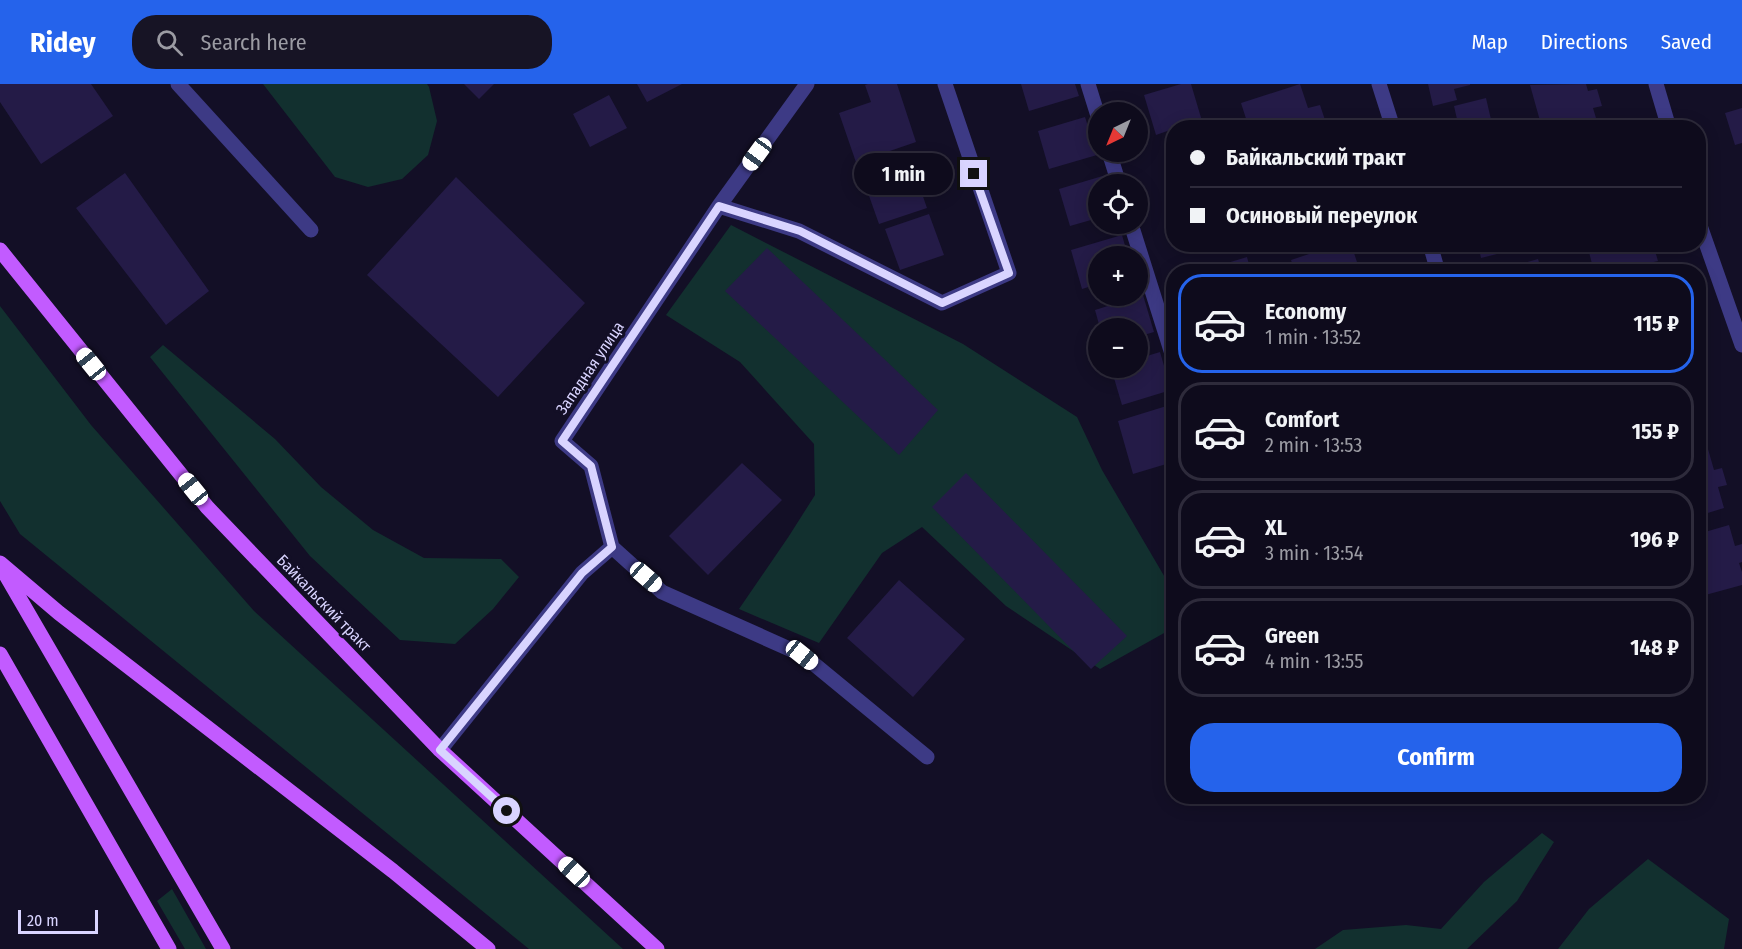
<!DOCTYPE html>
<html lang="en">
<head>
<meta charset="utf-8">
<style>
	:root { --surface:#0e0b1c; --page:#171425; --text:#f1f3f6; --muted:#9b9ba3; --line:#2e2b3b; --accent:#2563eb }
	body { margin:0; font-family:"Fira Sans Condensed",sans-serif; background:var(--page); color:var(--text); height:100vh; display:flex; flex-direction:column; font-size:22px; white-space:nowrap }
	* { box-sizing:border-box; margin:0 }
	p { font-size:20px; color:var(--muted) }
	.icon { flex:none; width:33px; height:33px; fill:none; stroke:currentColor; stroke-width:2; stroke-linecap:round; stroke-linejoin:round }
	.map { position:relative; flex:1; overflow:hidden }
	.details { position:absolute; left:1166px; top:180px; width:540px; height:540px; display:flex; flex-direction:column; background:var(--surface); border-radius:24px; box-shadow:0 3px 15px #0003,0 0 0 2px var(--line) }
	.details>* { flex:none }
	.hud { position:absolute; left:1166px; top:36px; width:540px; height:132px; border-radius:24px; box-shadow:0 3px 15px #0003,0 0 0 2px var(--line); display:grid; align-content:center; height:132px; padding:0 24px; background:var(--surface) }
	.needle { width:39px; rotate:223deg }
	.controls { position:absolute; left:1088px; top:18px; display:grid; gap:12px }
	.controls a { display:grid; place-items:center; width:60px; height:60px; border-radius:50%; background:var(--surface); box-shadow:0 3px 15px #0003,0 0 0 2px var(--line); font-size:30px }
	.scale { position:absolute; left:18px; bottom:15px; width:80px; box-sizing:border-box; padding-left:6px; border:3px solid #d9d4ff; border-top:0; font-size:16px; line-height:21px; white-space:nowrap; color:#d9d4ff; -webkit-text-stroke:4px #130f26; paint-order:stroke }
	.end { position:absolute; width:27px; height:27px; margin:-14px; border:8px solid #d9d4ff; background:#111; box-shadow:0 0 0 3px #111 }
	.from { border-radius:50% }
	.bubble { position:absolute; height:42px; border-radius:21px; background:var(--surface); box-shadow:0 3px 15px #0003,0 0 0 2px var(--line); font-size:20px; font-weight:700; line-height:42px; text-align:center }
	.car { position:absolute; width:18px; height:36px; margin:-18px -9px; border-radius:8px; box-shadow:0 0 4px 2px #0007; background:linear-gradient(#fff 24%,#345 0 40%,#fff 0 76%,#345 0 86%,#fff 0) }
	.hud b { display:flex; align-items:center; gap:21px; height:57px; font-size:22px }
	.hud b+b { border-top:2px solid var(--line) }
	.hud i { width:15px; height:15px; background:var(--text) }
	ul { padding:10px 0 0; list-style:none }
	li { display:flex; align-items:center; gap:18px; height:99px; margin:0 12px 9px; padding:0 12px; border:3px solid var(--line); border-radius:24px }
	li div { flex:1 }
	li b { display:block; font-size:22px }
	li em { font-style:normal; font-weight:700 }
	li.on { border-color:var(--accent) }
	li>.icon { width:54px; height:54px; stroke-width:1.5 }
	.primary-button { display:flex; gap:12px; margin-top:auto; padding:12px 24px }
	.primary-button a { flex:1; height:69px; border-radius:24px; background:var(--accent); color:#fff; font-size:24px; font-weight:700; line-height:69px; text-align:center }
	header { display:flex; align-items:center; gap:36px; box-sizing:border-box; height:84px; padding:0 30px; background:var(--accent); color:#fff }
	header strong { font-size:28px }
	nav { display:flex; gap:33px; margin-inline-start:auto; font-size:21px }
	.search { width:420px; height:54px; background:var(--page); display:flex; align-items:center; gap:15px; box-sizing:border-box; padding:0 21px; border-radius:24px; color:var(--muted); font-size:22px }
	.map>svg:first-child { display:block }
	.green { fill:#12302f }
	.building { fill:#241b47 }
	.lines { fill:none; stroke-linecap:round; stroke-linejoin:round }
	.minor { stroke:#3d3a85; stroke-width:15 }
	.major { stroke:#c25bff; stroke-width:15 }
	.route { stroke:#d9d4ff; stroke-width:8 }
	.labels { text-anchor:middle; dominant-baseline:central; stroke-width:6; stroke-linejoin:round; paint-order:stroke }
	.street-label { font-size:16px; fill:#d9d4ff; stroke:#130f26 }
</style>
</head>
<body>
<header>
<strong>Ridey</strong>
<div class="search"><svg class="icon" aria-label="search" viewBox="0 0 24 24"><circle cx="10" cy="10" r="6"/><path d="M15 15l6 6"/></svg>Search here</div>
<nav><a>Map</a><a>Directions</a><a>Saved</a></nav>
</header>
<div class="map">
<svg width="1742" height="865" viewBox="0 0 1742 865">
	<rect width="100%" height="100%" fill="#130f26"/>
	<path class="green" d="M263 0H427L429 3 437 37 428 71 402 95 368 103 335 93Z
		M731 141 963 260 1077 333 1102 386 1170 502 1173 516V544L1100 585 1006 522 922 443 882 469 819 559 739 525 789 452 815 411 814 360 740 278 666 231Z
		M0 222 91 341 254 527 623 865H529L20 450 0 417Z
		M163 261 275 355 321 403 373 446 424 474 501 475 519 493 493 525 455 560 400 556 310 472 150 273Z
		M1542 749 1554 758 1517 817 1467 865H1315L1343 846 1406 841 1441 845 1484 798Z
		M1648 775 1729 835 1724 865H1558L1589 825Z
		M172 805 206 865H185L157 817Z"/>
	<path class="building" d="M0 0H91L113 32 41 80 0 18Z
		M464 0H494L479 15Z
		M637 0H682L647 18Z
		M868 0H897L916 58 884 69 887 77 859 87 839 29 871 18 865 1Z
		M1021 0H1075L1079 12 1029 27Z
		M1181 0H1191L1202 37 1179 44H1173V45L1156 51 1144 11Z
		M1300 0 1308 24 1320 21 1326 39 1314 44H1249L1241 19Z
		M1428 0H1470V1L1454 5 1457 16 1433 22Z
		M1586 0 1588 7 1597 5 1602 22 1593 24 1599 44H1542L1530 1Z
		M609 11 627 44 590 63 573 30Z
		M1486 14 1493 44H1459L1454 22Z
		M1742 24V59L1735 61 1725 29Z
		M1085 33 1097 71 1049 85 1038 47Z
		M1173 70V102H1172L1164 73Z
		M910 75 927 124 879 140 862 92Z
		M125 89 209 207 166 241 76 124Z
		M1106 91 1109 100H1098V134L1070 142 1059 105Z
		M456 93 585 219 498 313 367 191Z
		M929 130 944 171 900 186 885 145Z
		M1122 151 1128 172H1098V200L1082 205 1071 166Z
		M1193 160H1217V161L1195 168Z
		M1339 160H1351L1358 181 1369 178 1373 188H1295L1291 176Z
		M1478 160H1503L1505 168 1481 174Z
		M1587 160H1644V162L1653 160 1658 177 1649 179 1651 188H1594Z
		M767 164 938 326 899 371 725 207Z
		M1247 173 1251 188H1201V187Z
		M1538 175 1542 188H1497V187Z
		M1143 211 1154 248 1137 253V244H1100L1095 226Z
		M1160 268 1171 306 1122 321 1111 284H1137V275Z
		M1698 308 1704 328 1698 329Z
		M1173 320V378L1133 390 1118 337Z
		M1708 365 1714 386 1722 384 1727 401 1718 403 1724 424 1698 432V368Z
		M742 379 782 416 708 491 669 452Z
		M966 389 1127 552 1091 585 932 423Z
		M1729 441 1735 462 1742 460V478L1739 479 1742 488V501L1698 513V450Z
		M899 496 965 555 913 613 847 554Z"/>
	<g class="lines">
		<path class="minor" d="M178 0 311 146
			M1088 0 1098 32
			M1379 0 1393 44
			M1656 0 1669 44
			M1109 68 1119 100
			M719 122 799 147 942 219 1009 189 945 0
			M1698 136 1742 261
			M1131 140 1173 273
			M1430 160 1438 188
			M612 463 662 508 803 571 927 673
			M440 666 582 489 612 463 591 382 562 357 719 122 807 0"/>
		<path class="major" d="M0 166 207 423 440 666 657 865
			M0 479 59 529 393 787 488 865
			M3 486 223 865
			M0 570 169 865"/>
	</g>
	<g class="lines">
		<path class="route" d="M507 727 440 666 582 489 612 463 591 382 562 357 719 122 800 147 942 219 1009 189 974 90"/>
	</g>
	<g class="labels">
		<g class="street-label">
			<text transform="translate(590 284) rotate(-56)">Западная улица</text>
			<text transform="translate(324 519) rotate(46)">Байкальский тракт</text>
		</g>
	</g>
</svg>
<div class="controls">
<a><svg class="needle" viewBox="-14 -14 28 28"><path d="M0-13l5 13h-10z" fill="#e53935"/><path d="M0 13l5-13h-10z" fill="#9b9ba3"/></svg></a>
<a><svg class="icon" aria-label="locate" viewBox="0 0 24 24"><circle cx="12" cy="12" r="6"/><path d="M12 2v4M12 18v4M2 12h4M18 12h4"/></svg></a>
<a>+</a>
<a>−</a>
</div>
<div class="scale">20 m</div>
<i class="end from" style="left:507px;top:727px"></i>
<i class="end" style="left:974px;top:90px"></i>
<div class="bubble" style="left:854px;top:69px;width:99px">1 min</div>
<i class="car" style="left:757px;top:70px;rotate:216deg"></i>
<i class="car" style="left:91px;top:280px;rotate:321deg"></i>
<i class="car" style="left:193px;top:405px;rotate:321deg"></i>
<i class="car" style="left:646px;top:493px;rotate:131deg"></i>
<i class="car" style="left:802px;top:571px;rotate:129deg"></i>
<i class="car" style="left:574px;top:788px;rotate:313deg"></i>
<div class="hud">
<b><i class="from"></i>Байкальский тракт</b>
<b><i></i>Осиновый переулок</b>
</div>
<section class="details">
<ul>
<li class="on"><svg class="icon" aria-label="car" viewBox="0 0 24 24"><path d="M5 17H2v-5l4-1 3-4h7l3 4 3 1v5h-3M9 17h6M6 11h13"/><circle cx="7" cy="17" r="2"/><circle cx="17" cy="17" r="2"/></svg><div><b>Economy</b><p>1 min · 13:52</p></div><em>115 ₽</em></li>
<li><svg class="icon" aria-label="car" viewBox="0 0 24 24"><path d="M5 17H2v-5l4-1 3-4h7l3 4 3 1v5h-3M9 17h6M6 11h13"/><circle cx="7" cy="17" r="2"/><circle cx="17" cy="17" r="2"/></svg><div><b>Comfort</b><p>2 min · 13:53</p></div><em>155 ₽</em></li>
<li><svg class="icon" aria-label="car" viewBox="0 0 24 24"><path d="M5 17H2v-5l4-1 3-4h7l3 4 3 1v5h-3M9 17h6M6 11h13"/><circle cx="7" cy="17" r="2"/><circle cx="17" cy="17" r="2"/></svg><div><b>XL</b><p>3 min · 13:54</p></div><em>196 ₽</em></li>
<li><svg class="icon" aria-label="car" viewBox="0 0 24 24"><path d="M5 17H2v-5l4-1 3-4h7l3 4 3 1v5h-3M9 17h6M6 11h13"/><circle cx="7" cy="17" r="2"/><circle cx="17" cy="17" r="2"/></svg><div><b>Green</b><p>4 min · 13:55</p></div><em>148 ₽</em></li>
</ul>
<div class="primary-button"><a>Confirm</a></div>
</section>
</div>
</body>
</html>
